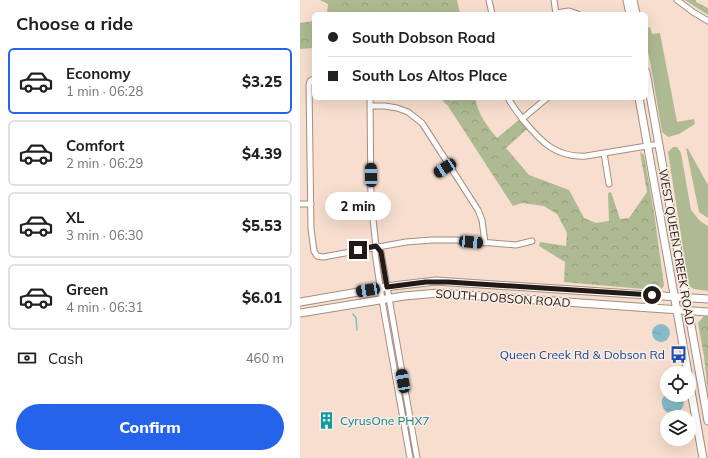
<!DOCTYPE html>
<html lang="en">
<head>
<meta charset="utf-8">
<style>
	:root { --surface:#fff; --page:#f2f2f2; --text:#202124; --muted:#757577; --line:#e0e0e0; --accent:#2563eb }
	body { margin:0; font-family:Mulish,sans-serif; background:var(--page); color:var(--text); height:100vh; display:flex; flex-direction:column; font-size:15px; white-space:nowrap }
	* { box-sizing:border-box; margin:0 }
	p { font-size:13px; color:var(--muted) }
	.icon { flex:none; width:22px; height:22px; fill:none; stroke:currentColor; stroke-width:2; stroke-linecap:round; stroke-linejoin:round }
	.map { position:relative; flex:1; overflow:hidden }
	.side { display:flex; flex-direction:column; background:var(--surface); width:300px }
	.side>* { flex:none }
	.top-card { position:absolute; left:12px; top:12px; width:336px; height:88px; border-radius:6px; box-shadow:0 4px 16px #0002; display:grid; align-content:center; height:88px; padding:0 16px; background:var(--surface) }
	.buttons { position:absolute; left:360px; top:366px; display:grid; gap:8px }
	.buttons a { display:grid; place-items:center; width:36px; height:36px; border-radius:50%; background:var(--surface); box-shadow:0 4px 16px #0002; font-size:20px }
	.end { position:absolute; width:18px; height:18px; margin:-9px; border:5px solid #231a15; background:#fff; box-shadow:0 0 0 2px #fff }
	.from { border-radius:50% }
	.bubble { position:absolute; height:28px; border-radius:14px; background:var(--surface); box-shadow:0 4px 16px #0002; font-size:13px; font-weight:800; line-height:28px; text-align:center }
	.car { position:absolute; width:12px; height:24px; margin:-12px -6px; border-radius:5px; box-shadow:0 0 3px 1px #0007; background:linear-gradient(#222 24%,#8ab4d8 0 40%,#222 0 76%,#8ab4d8 0 86%,#222 0) }
	.top-card b { display:flex; align-items:center; gap:14px; height:38px; font-size:15px }
	.top-card b+b { border-top:1px solid var(--line) }
	.top-card i { width:10px; height:10px; background:var(--text) }
	ul { padding:0; list-style:none }
	li { display:flex; align-items:center; gap:12px; height:66px; margin:0 8px 6px; padding:0 8px; border:2px solid var(--line); border-radius:6px }
	li div { flex:1 }
	li b { display:block; font-size:15px }
	li em { font-style:normal; font-weight:800 }
	li.on { border-color:var(--accent) }
	li>.icon { width:36px; height:36px; stroke-width:1.5 }
	h2 { padding:0 16px; font-size:18px; line-height:48px }
	.pay { display:flex; align-items:center; gap:10px; height:44px; padding:0 16px; font-size:15px }
	.pay p { margin-inline-start:auto }
	.cta { display:flex; gap:8px; margin-top:auto; padding:8px 16px }
	.cta a { flex:1; height:46px; border-radius:24px; background:var(--accent); color:#fff; font-size:16px; font-weight:800; line-height:46px; text-align:center }
	main { display:flex; flex:1; min-height:0 }
	.map>svg:first-child { display:block }
	.grass { fill:#aeba91 }
	.park { fill:url(#park-crowns) }
	.water { fill:url(#water-ripples) }
	.lines { fill:none; stroke-linecap:round; stroke-linejoin:round }
	.stream { stroke:#86bbcb; stroke-width:1.5 }
	.minor-casing { stroke:#a58e80; stroke-width:7 }
	.major-casing { stroke:#a58e80; stroke-width:9 }
	.minor { stroke:#fff; stroke-width:5 }
	.major { stroke:#fff; stroke-width:7 }
	.route { stroke:#231a15; stroke-width:5 }
	.labels { text-anchor:middle; dominant-baseline:central; stroke-width:3; stroke-linejoin:round; paint-order:stroke }
	.street-label { font-size:12px; fill:#231a15; stroke:#fcede4 }
	.transit-label { font-size:12px; fill:#164399; stroke:#fcede4; text-anchor:end }
	.culture-label { font-size:12px; fill:#0d838f; stroke:#fcede4; text-anchor:start }
</style>
</head>
<body>
<main>
<section class="side">
<h2>Choose a ride</h2>
<ul>
<li class="on"><svg class="icon" aria-label="car" viewBox="0 0 24 24"><path d="M5 17H2v-5l4-1 3-4h7l3 4 3 1v5h-3M9 17h6M6 11h13"/><circle cx="7" cy="17" r="2"/><circle cx="17" cy="17" r="2"/></svg><div><b>Economy</b><p>1 min · 06:28</p></div><em>$3.25</em></li>
<li><svg class="icon" aria-label="car" viewBox="0 0 24 24"><path d="M5 17H2v-5l4-1 3-4h7l3 4 3 1v5h-3M9 17h6M6 11h13"/><circle cx="7" cy="17" r="2"/><circle cx="17" cy="17" r="2"/></svg><div><b>Comfort</b><p>2 min · 06:29</p></div><em>$4.39</em></li>
<li><svg class="icon" aria-label="car" viewBox="0 0 24 24"><path d="M5 17H2v-5l4-1 3-4h7l3 4 3 1v5h-3M9 17h6M6 11h13"/><circle cx="7" cy="17" r="2"/><circle cx="17" cy="17" r="2"/></svg><div><b>XL</b><p>3 min · 06:30</p></div><em>$5.53</em></li>
<li><svg class="icon" aria-label="car" viewBox="0 0 24 24"><path d="M5 17H2v-5l4-1 3-4h7l3 4 3 1v5h-3M9 17h6M6 11h13"/><circle cx="7" cy="17" r="2"/><circle cx="17" cy="17" r="2"/></svg><div><b>Green</b><p>4 min · 06:31</p></div><em>$6.01</em></li>
</ul>
<div class="pay"><svg class="icon" aria-label="cash" viewBox="0 0 24 24"><path d="M3 7h18v10H3z"/><circle cx="12" cy="12" r="2"/></svg>Cash<p>460 m</p></div>
<div class="cta"><a>Confirm</a></div>
</section>
<div class="map">
<svg width="408" height="458" viewBox="0 0 408 458">
	<defs>
		<pattern id="park-crowns" width="20" height="18" patternUnits="userSpaceOnUse"><rect width="20" height="18" fill="#aeba91"/><path d="M2 6a3 3 0 1 1 6 0M12 15a3 3 0 1 1 6 0" fill="none" stroke="#959f7c"/></pattern>
		<pattern id="water-ripples" width="26" height="14" patternUnits="userSpaceOnUse"><rect width="26" height="14" fill="#86bbcb"/><path d="M2 4q2-2 4 0t4 0M15 11q2-2 4 0t4 0" fill="none" stroke="#73a0ad"/></pattern>
	</defs>
	<rect width="100%" height="100%" fill="#f7dece"/>
	<path class="grass" d="M350 27 352 34 360 33 377 122 394 119 395 124 379 134 368 137 362 132 351 66 346 42V31L348 28Z
		M373 147H377L381 153 391 210 400 221 408 226V291L394 289 389 286 368 152Z
		M386 148 388 149 408 185V218L399 212Z"/>
	<path class="park" d="M20 0H157L160 14H27L28 4Z
		M385 0H396V2L408 8V15Z
		M14 21V48L0 49V23Z
		M140 98H175C178 114 187 126 197 138L219 120 227 129 206 148 229 175 269 190 284 218 296 223 309 221 308 193 311 192 320 219 329 218 347 192 340 152 344 155 354 212 364 286 360 290H355L264 282 265 262 239 246 240 242 266 246 267 233 257 214 244 206 222 203 213 206 148 106Z
		M404 316H408V394L404 356 398 323Z"/>
	<path class="water" d="M352 333a9 9 0 1 1 18 0a9 9 0 1 1-18 0Z
		M367 393V395H381C392 413 364 421 362 404 361 399 364 396 367 393Z"/>
	<g class="lines">
		<path class="stream" d="M53 314 56 318 57 330"/>
		<defs>
			<path id="minor" d="M189 0 192 14
				M254 0 256 14
				M377 0 393 12 408 21
				M256 13 269 11 278 14
				M14 79 10 81 9 85 11 229 14 251 17 256 23 257 106 242 132 240H156L216 245 232 241
				M70 98 71 202 76 246 75 253 83 306 110 458
				M208 98C213 107 218 113 224 121 241 142 257 158 286 156L359 144
				M70 106H85L97 108 108 112 122 123 178 210 182 220 185 243
				M222 119 247 98
				M304 153 309 184
				M138 174 150 166
				M0 204H11
				M76 246 81 252 117 458"/>
			<path id="major" d="M327 0 330 14
				M333 0 336 14
				M346 72 408 421
				M339 98 388 373
				M0 302 93 286 136 281 408 299
				M0 313 104 296 139 293 408 312
				M389 380 403 458"/>
		</defs>
		<use href="#minor" class="minor-casing"/>
		<use href="#major" class="major-casing"/>
		<use href="#minor" class="minor"/>
		<use href="#major" class="major"/>
	</g>
	<g class="lines">
		<path class="route" d="M58 250 76 246 81 252 87 287 126 282H148L352 295"/>
	</g>
	<defs>
		<symbol id="bus-bare" viewBox="-9 -9 18 18"><path d="M-5-6H5V4H4V6H2V4H-2V6H-4V4H-5ZM-3.5-4V0h7V-4ZM-3.5 1.2v1.5H-2V1.2ZM2 1.2v1.5H3.5V1.2Z" fill="#1a4fb4" stroke="#fcede4" stroke-width="2.5" paint-order="stroke"/></symbol>
		<symbol id="building-bare" viewBox="-9 -9 18 18"><path d="M-4-6H4V6H1V3H-1V6H-4ZM-2.5-4.3h1.7v1.8h-1.7ZM.8-4.3h1.7v1.8H.8ZM-2.5-1h1.7V.8h-1.7ZM.8-1h1.7V.8H.8Z" fill="#0f9aa8" stroke="#fcede4" stroke-width="2.5" paint-order="stroke"/></symbol>
	</defs>
	<g fill-rule="evenodd">
		<use href="#bus-bare" x="366" y="342" width="25" height="25"/>
		<use href="#building-bare" x="14" y="408" width="25" height="25"/>
	</g>
	<g class="labels">
		<g class="street-label">
			<text transform="translate(377 247) rotate(80)">WEST QUEEN CREEK ROAD</text>
			<text transform="translate(203 298) rotate(4)">SOUTH DOBSON ROAD</text>
		</g>
		<g class="transit-label">
			<text x="365" y="354">Queen Creek Rd &amp; Dobson Rd</text>
		</g>
		<g class="culture-label">
			<text x="40" y="420">CyrusOne PHX7</text>
		</g>
	</g>
</svg>
<div class="buttons">
<a><svg class="icon" aria-label="locate" viewBox="0 0 24 24"><circle cx="12" cy="12" r="6"/><path d="M12 2v4M12 18v4M2 12h4M18 12h4"/></svg></a>
<a><svg class="icon" aria-label="layers" viewBox="0 0 24 24"><path d="M12 4l9 5-9 5-9-5zM3 14l9 5 9-5"/></svg></a>
</div>
<i class="end from" style="left:352px;top:295px"></i>
<i class="end" style="left:58px;top:250px"></i>
<div class="bubble" style="left:25px;top:192px;width:66px">2 min</div>
<i class="car" style="left:145px;top:168px;rotate:237deg"></i>
<i class="car" style="left:71px;top:175px;rotate:359deg"></i>
<i class="car" style="left:171px;top:242px;rotate:95deg"></i>
<i class="car" style="left:68px;top:290px;rotate:260deg"></i>
<i class="car" style="left:103px;top:381px;rotate:350deg"></i>
<div class="top-card">
<b><i class="from"></i>South Dobson Road</b>
<b><i></i>South Los Altos Place</b>
</div>
</div>
</main>
</body>
</html>
